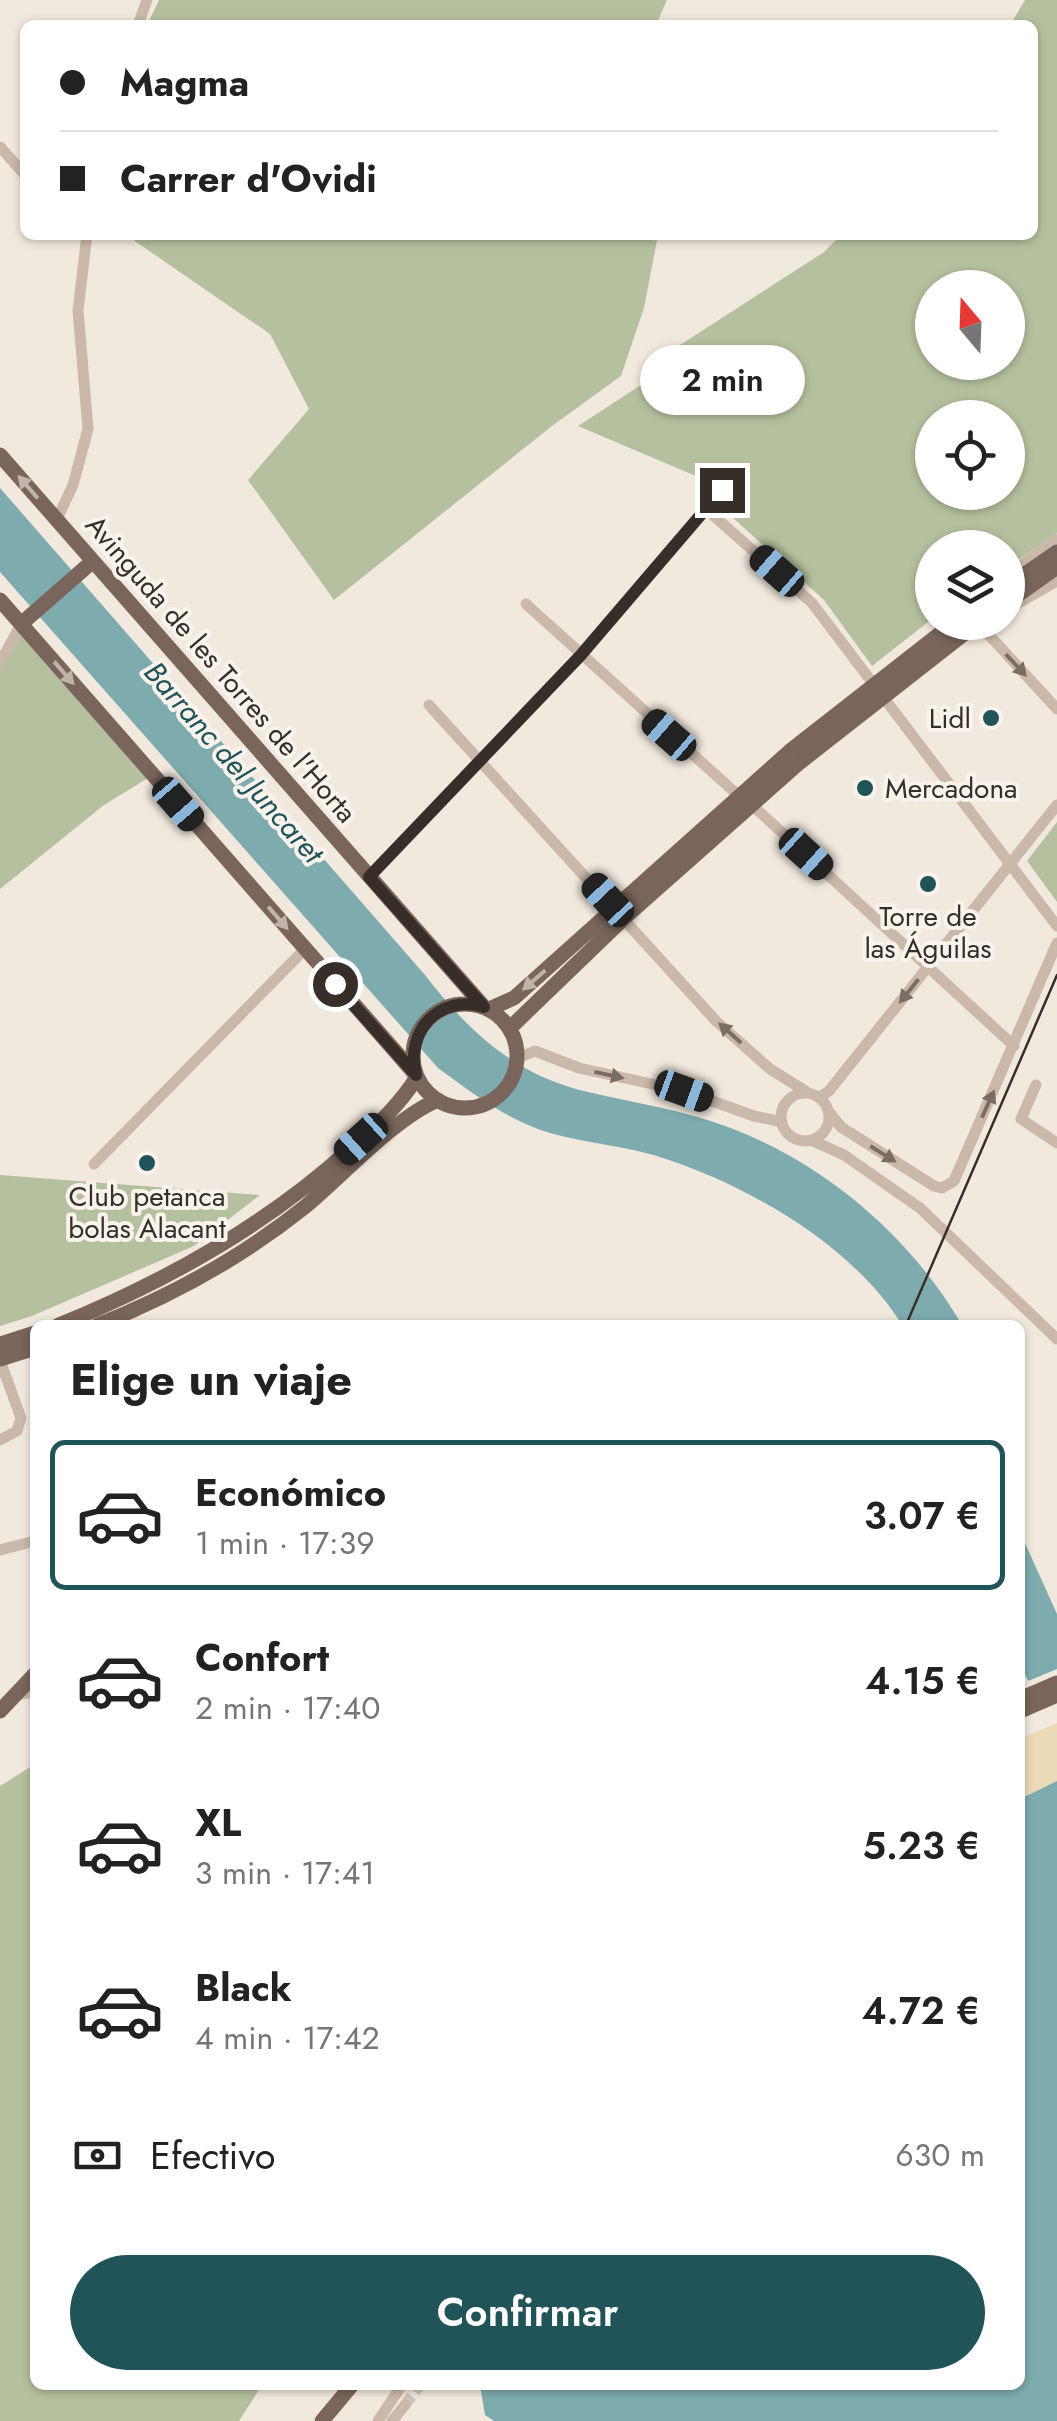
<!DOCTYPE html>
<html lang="es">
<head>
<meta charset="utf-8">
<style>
	:root { --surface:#fff; --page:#f2f2f2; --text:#222; --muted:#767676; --line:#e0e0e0; --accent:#205458 }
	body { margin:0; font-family:Jost,sans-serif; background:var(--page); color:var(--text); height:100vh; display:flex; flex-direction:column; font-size:38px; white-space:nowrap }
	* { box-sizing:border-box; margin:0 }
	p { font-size:32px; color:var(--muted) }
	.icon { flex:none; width:55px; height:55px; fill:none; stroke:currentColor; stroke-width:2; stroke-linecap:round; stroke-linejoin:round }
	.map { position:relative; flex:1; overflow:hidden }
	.panel { position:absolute; left:30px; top:1320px; width:995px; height:1070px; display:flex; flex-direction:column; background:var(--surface); border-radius:15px; box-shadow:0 2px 8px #0004 }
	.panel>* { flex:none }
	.top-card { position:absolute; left:20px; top:20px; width:1018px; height:220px; border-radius:15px; box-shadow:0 2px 8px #0004; display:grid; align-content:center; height:220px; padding:0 40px; background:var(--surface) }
	.needle { width:65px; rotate:341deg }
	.controls { position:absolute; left:915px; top:270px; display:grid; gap:20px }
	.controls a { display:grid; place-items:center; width:110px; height:110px; border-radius:50%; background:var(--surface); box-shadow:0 2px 8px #0004; font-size:50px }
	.end { position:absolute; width:45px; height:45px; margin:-22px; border:12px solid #382e29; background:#fff; box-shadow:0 0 0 5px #fff }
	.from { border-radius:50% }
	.bubble { position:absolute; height:70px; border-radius:35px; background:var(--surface); box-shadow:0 2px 8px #0004; font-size:32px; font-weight:600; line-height:70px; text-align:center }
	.car { position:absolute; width:30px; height:60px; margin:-30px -15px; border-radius:12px; box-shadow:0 0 8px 2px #0007; background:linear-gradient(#222 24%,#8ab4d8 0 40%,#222 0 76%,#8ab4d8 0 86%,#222 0) }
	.top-card b { display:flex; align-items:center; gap:35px; height:95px; font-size:38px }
	.top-card b+b { border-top:2px solid var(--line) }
	.top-card i { width:25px; height:25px; background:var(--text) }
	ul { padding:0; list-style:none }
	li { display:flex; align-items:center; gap:30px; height:150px; margin:0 20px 15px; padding:0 20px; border:5px solid transparent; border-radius:15px }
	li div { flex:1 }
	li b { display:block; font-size:38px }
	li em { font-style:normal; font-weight:600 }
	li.on { border-color:var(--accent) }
	li>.icon { width:90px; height:90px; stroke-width:1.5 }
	h2 { padding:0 40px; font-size:45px; line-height:120px }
	.pay { display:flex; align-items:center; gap:25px; height:110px; padding:0 40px; font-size:38px }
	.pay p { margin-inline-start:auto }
	.primary-button { display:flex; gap:20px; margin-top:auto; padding:20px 40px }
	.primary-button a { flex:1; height:115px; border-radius:60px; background:var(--accent); color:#fff; font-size:40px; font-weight:600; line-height:115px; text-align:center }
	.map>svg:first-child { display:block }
	.green { fill:#b5c19e; fill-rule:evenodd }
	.sand { fill:#ecdab6 }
	.water { fill:#7eacae }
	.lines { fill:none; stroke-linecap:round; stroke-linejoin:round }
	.minor-tunnel { stroke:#cdc4ba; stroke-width:11; stroke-dasharray:11 5.5; stroke-linecap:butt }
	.minor { stroke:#cab9aa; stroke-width:11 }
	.major { stroke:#79655b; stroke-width:15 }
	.tram { stroke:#382e29; stroke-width:2.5 }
	.oneway { fill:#bfb3aa }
	.oneway2 { fill:#7a6d63 }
	.route { stroke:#382e29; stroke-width:12 }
	.poi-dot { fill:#205458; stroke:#f9f3eb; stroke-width:4 }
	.labels { text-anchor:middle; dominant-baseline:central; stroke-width:8; stroke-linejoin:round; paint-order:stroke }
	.street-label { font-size:28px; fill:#382e29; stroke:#f9f3eb }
	.poi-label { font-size:28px; fill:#382e29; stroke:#f9f3eb }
	.water-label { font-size:30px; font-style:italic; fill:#205458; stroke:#f9f3eb }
</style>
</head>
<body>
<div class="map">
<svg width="1057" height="2421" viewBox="0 0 1057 2421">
	<rect width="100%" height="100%" fill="#f2e9de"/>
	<path class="green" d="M159 0H667L656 25H147Z
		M1025 0H1057V533L1008 567V548H932V619L872 666 824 600 722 508 721 502 731 491 578 426 647 381 660 358 824 252 841 235H1032V25H1010ZM932 288H1008V362H932ZM932 418H1008V492H932Z
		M126 235H658L644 308 621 376 552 426 334 600 248 480 309 409 270 334Z
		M21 624 153 775 104 805 0 889V656Z
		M1057 822V902L1027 861Z
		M0 1175 260 1195 194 1246 32 1316 0 1326Z
		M35 1764V2385H262L239 2421H0V1786Z"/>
	<path class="sand" d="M1057 1723V1781L1020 1799V1739Z"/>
	<path class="water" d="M0 488 425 975C469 1032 515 1075 588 1092 635 1103 683 1110 728 1127 826 1164 910 1236 962 1325H902C856 1249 753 1188 669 1160 631 1146 589 1144 550 1133 509 1121 472 1093 438 1068L0 572Z
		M1020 1532 1057 1614V1669L1028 1681 1020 1664Z
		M1057 1781V2421H494L485 2415 480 2385H1020V1799Z"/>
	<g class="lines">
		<path class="minor-tunnel" d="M405 2405 420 2385"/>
		<path class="minor" d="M138 25 147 0
			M0 147 25 175
			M706 509 812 603 1057 926
			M57 519 73 485 88 429 78 310 87 235
			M1008 575 1057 539
			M526 604 739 796
			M1008 609 1057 581
			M972 628 989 635 1057 709
			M0 663 21 624
			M429 705 716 1021 770 1069 807 1092
			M751 804 1014 1046
			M369 877 580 656 722 490
			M518 1058 535 1051 579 1068 684 1091 754 1116 782 1122
			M1036 1085 1021 1119 1057 1143
			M781 1117a24 24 0 1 1 48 0a24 24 0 1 1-48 0Z
			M820 1097 829 1091 1057 805
			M830 1113 841 1127 934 1186 942 1188 954 1181 1057 943
			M811 1140 844 1155 920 1208 1057 1339
			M94 1164 305 949
			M0 1360 21 1418 17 1431 0 1440
			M0 1550 35 1541
			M14 1695 35 1692
			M378 2421 402 2385
			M392 2421 405 2405"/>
		<path class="major" d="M0 455 484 1007
			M1008 586 1057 552
			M0 600 416 1075
			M1008 602 1057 567
			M21 624 93 561
			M413 1056a52 52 0 1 1 104 0a52 52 0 1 1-104 0Z
			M489 1009 514 998 790 751 955 622
			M510 1028 623 919 799 763 979 622
			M59 1325C165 1282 264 1227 349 1150 375 1127 399 1106 417 1077
			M98 1325C171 1296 245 1255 306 1206 343 1175 396 1117 438 1100
			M0 1344 35 1333
			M0 1359 35 1348
			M1020 1699 1057 1683
			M0 1711 35 1674
			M1020 1711 1057 1695
			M322 2421 352 2385"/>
		<path class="tram" d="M906 1325 1057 975"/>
	</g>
	<defs><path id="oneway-solid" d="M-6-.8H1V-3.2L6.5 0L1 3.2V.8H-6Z" transform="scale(2.5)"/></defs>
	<g class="oneway">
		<use href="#oneway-solid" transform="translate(28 487) rotate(-131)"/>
		<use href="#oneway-solid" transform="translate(64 673) rotate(49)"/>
		<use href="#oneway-solid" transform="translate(278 918) rotate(49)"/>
		<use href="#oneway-solid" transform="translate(534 980) rotate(139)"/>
	</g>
	<g class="oneway2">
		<use href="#oneway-solid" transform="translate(1016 665) rotate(47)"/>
		<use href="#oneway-solid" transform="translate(909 991) rotate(129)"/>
		<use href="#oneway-solid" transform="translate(730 1033) rotate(-138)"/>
		<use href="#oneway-solid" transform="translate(609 1075) rotate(12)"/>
		<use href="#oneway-solid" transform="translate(988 1104) rotate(-66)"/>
		<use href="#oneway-solid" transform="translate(883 1154) rotate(32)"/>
	</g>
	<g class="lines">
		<path class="route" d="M335 984 416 1075C405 1031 439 994 484 1007L369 877 580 656 722 490"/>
	</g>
	<g class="poi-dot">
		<circle cx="991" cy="718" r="10"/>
		<circle cx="865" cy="788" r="10"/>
		<circle cx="928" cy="884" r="10"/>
		<circle cx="147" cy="1163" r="10"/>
	</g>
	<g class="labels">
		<g class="street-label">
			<text transform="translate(221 669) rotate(49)">Avinguda de les Torres de l'Horta</text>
		</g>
		<g class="poi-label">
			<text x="971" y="718" text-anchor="end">Lidl</text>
			<text x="885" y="788" text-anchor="start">Mercadona</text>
			<text x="928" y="916">Torre de<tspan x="928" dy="32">las Águilas</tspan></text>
			<text x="147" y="1196">Club petanca<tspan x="147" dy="32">bolas Alacant</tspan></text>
		</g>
		<g class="water-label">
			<text transform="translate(234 762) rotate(49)">Barranc del Juncaret</text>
		</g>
	</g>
</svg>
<div class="controls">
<a><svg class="needle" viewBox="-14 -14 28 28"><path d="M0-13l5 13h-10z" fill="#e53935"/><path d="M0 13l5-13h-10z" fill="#767676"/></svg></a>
<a><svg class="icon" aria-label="locate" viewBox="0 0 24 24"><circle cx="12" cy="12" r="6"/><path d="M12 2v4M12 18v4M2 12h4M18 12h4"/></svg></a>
<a><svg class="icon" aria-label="layers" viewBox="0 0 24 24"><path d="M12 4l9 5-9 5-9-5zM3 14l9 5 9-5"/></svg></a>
</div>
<i class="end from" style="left:335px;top:984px"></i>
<i class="end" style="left:722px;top:490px"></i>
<div class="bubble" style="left:640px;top:345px;width:165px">2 min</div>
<i class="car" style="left:777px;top:571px;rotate:311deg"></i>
<i class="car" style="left:669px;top:735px;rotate:311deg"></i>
<i class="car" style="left:178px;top:804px;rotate:139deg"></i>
<i class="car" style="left:806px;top:854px;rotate:132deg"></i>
<i class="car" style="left:608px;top:900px;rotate:317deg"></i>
<i class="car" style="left:684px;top:1091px;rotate:110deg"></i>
<i class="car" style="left:361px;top:1139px;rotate:228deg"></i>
<div class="top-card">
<b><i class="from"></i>Magma</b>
<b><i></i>Carrer d'Ovidi</b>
</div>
<section class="panel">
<h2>Elige un viaje</h2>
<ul>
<li class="on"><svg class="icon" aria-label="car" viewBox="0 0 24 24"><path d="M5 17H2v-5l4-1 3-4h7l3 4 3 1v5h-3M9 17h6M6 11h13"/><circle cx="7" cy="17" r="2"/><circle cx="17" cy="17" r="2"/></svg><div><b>Económico</b><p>1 min · 17:39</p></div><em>3.07 €</em></li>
<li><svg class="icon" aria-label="car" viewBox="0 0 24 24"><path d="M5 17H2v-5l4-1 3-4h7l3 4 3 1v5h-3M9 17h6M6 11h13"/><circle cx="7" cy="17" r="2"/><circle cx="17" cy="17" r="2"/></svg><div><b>Confort</b><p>2 min · 17:40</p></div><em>4.15 €</em></li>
<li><svg class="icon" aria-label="car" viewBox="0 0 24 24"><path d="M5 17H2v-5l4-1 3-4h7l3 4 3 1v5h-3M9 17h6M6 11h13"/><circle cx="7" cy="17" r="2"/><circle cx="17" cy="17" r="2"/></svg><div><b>XL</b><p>3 min · 17:41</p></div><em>5.23 €</em></li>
<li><svg class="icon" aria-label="car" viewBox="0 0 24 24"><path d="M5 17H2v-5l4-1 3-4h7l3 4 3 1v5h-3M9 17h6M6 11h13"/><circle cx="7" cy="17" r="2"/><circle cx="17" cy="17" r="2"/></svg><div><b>Black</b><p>4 min · 17:42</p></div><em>4.72 €</em></li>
</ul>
<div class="pay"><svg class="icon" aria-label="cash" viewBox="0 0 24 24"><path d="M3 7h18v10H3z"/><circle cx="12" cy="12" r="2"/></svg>Efectivo<p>630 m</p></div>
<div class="primary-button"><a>Confirmar</a></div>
</section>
</div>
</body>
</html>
